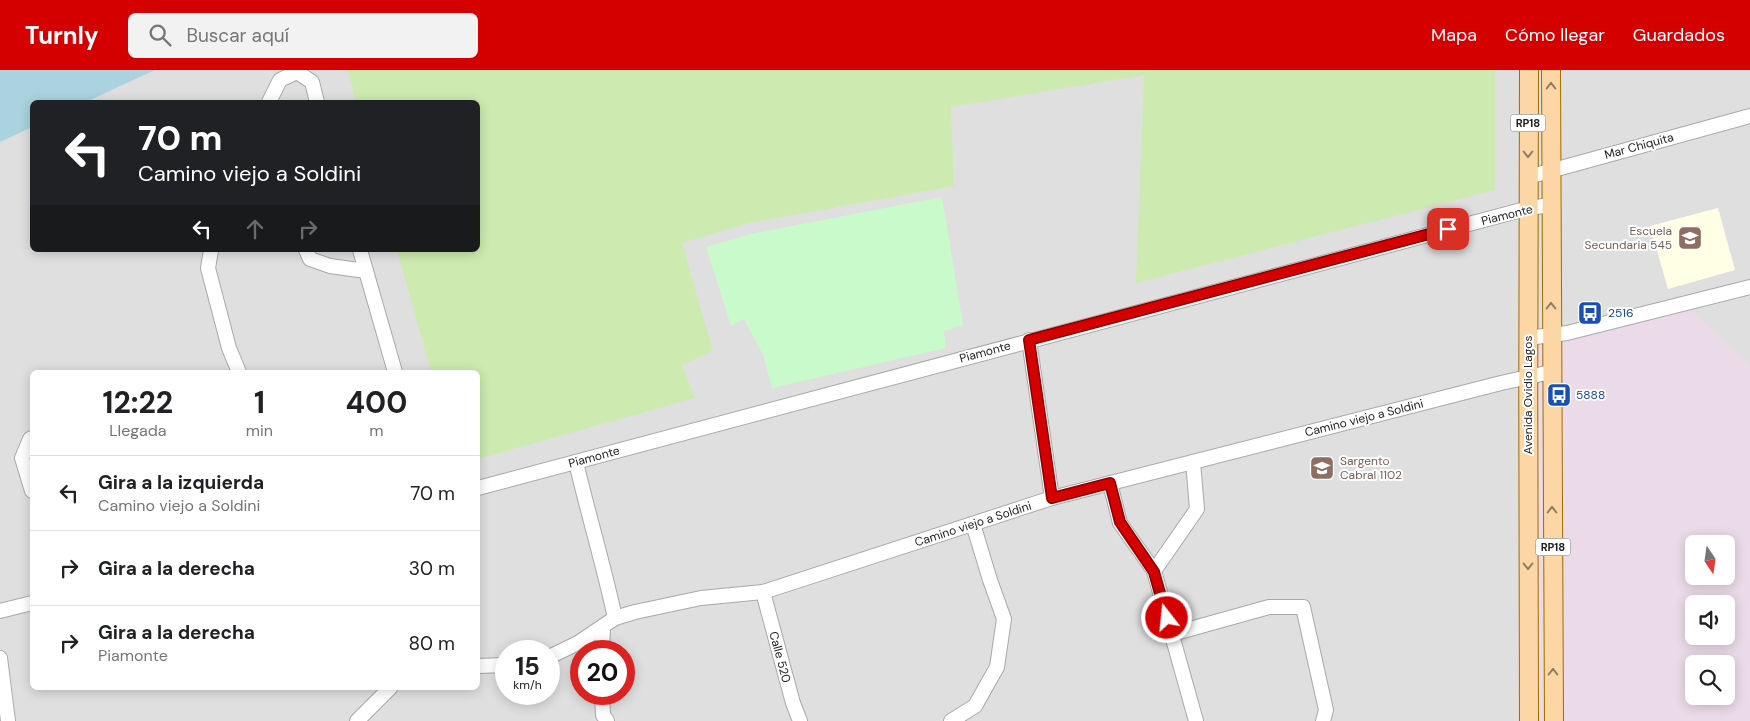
<!DOCTYPE html>
<html lang="es">
<meta charset="utf-8">
<style>
:root{--surface:#fff;--page:#f2f2f2;--text:#202124;--muted:#757577;--line:#e0e0e0;--accent:#d40000}
body{margin:0;font-family:"DM Sans",sans-serif;background:var(--page);color:var(--text);height:100vh;display:flex;flex-direction:column;font-size:19px;white-space:nowrap}
*{box-sizing:border-box;margin:0}
p{font-size:16px;color:var(--muted)}
.icon{flex:none;width:28px;height:28px;fill:none;stroke:currentColor;stroke-width:2;stroke-linecap:round;stroke-linejoin:round}
.map{position:relative;flex:1;overflow:hidden}
.panel{position:absolute;left:30px;top:300px;width:450px;height:320px;display:flex;flex-direction:column;background:var(--surface);border-radius:8px;box-shadow:0 2px 12px #0003}
.panel>*{flex:none}
.banner{position:absolute;left:30px;top:30px;width:450px;height:152px;border-radius:8px;box-shadow:0 2px 12px #0003;background:#202124;color:#fff;overflow:hidden}
.needle{width:32px;rotate:167deg}
.buttons{position:absolute;left:1685px;top:465px;display:grid;gap:10px}
.buttons a{display:grid;place-items:center;width:50px;height:50px;border-radius:8px;background:var(--surface);box-shadow:0 2px 12px #0003;font-size:25px}
.speed{position:absolute;left:495px;top:570px;display:flex;gap:10px;font-size:25px;font-weight:700;text-align:center}
.speed>*{display:grid;place-content:center;width:65px;height:65px;border-radius:50%;background:var(--surface);box-shadow:0 2px 12px #0003;line-height:1}
.speed small{font-size:12px;font-weight:400}
.speed .limit{border:8px solid #d22;background:#fff;color:#111}
.pin{position:absolute;display:grid;place-items:center;width:42px;height:42px;color:#fff;margin:-21px;border-radius:10px;box-shadow:0 2px 8px #0006}
.me{position:absolute;width:55px;margin:-28px;rotate:344deg;stroke-linejoin:round;filter:drop-shadow(0 0 4px #0008)}
.turn{display:flex;align-items:center;gap:18px;height:105px;padding:0 25px;font-size:22px}
.turn .icon{width:65px;height:65px;stroke-width:2.5}
.turn b{display:block;font-size:35px;line-height:42px}
.lanes{display:flex;align-items:center;height:48px;padding:0 25px;background:#0003;justify-content:center;gap:25px;direction:ltr}
.lanes .off{opacity:.35}
.eta{display:flex;justify-content:space-evenly;align-items:center;height:85px;text-align:center}
.eta b{font-size:30px;font-weight:700;line-height:35px}
ul{padding:0;list-style:none}
li{display:flex;align-items:center;gap:15px;height:75px;padding:0 25px;border-top:1px solid var(--line)}
li div{flex:1}
li b{display:block;font-size:19px}
li em{font-style:normal}
header{display:flex;align-items:center;gap:30px;box-sizing:border-box;height:70px;padding:0 25px;background:var(--accent);color:#fff}
header strong{font-size:24px}
nav{display:flex;gap:28px;margin-inline-start:auto;font-size:18px}
.search{width:350px;height:45px;background:var(--page);display:flex;align-items:center;gap:12px;box-sizing:border-box;padding:0 18px;border-radius:8px;color:var(--muted);font-size:19px}
.map>svg:first-child{display:block}
.residential{fill:#e0dfdf;fill-rule:evenodd}
.industrial{fill:#ebdbe8;fill-rule:evenodd}
.education{fill:#ffffe5}
.grass{fill:#cdebb0}
.park{fill:#c8facc}
.water{fill:#aad3df}
.lines{fill:none;stroke-linecap:round;stroke-linejoin:round}
.minor-casing{stroke:#a9a9a9;stroke-width:16}
.major-casing{stroke:#a06b00;stroke-width:20}
.minor{stroke:#fff;stroke-width:14}
.major{stroke:#fcd6a4;stroke-width:18}
.oneway{stroke:#8f7c63}
.route-casing{stroke:#8a0000;stroke-width:12}
.route{stroke:#d40000;stroke-width:9}
.labels{text-anchor:middle;dominant-baseline:central;stroke-width:4;stroke-linejoin:round;paint-order:stroke}
.shield{fill:#fff;stroke:#646464;stroke-width:1}
.shield-label{font-size:11px;font-weight:bold;fill:#222}
.street-label{font-size:12px;fill:#222;stroke:#fff}
.education-label{font-size:12px;fill:#785e54;stroke:#fff;text-anchor:end}
.transit-label{font-size:12px;fill:#164399;stroke:#fff;text-anchor:start}
</style>
<header>
<strong>Turnly</strong>
<div class="search"><svg class="icon" aria-label="search" viewBox="0 0 24 24"><circle cx="10" cy="10" r="6"/><path d="M15 15l6 6"/></svg>Buscar aquí</div>
<nav><a>Mapa</a><a>Cómo llegar</a><a>Guardados</a></nav>
</header>
<div class="map">
<svg width="1750" height="651" viewBox="0 0 1750 651">
<rect width="100%" height="100%" fill="#f2efe9"/>
<path class="residential" d="M54,0h1696v651h-1750v-626zM32,32h446v148h-446zM32,302h446v316h-446zM1694,474h32v32h-32zM1694,534h32v32h-32zM506,581h43v43h-43zM581,581h43v43h-43zM1694,594h32v32h-32z"/>
<path class="industrial" d="M1685,235l65,59v357h-221l-1,-383zM1694,474h32v32h-32zM1694,534h32v32h-32zM1694,594h32v32h-32z"/>
<polygon class="education" points="1718,138 1735,200 1668,219 1650,156"/>
<polygon class="grass" points="347,0 1495,0 1495,120 1136,213 1144,5 951,37 954,116 749,153 682,173 713,281 682,295 695,328 478,389 478,302 431,302 397,180 478,180 478,32 356,32"/>
<polygon class="park" points="942,127 963,255 944,261 946,278 772,318 763,285 744,249 731,256 706,177 751,164"/>
<polygon class="water" points="0,0 155,0 86,32 32,32 32,57 0,72"/>
<g class="lines">
<defs>
<g id="minor">
<polyline points="269,32 280,10 297,2 312,12 317,32"/>
<polyline points="1528,107 1750,46"/>
<polyline points="211,180 208,198 229,278 239,302"/>
<polyline points="306,180 310,189 330,196 366,201"/>
<polyline points="360,180 395,302"/>
<polyline points="1528,268 1567,263 1750,217"/>
<polyline points="1029,270 1052,428"/>
<polyline points="32,368 30,369 22,388 32,421"/>
<path d="M576,392c12,52 28,104 39,156"/>
<polyline points="1193,392 1197,439 1154,501 1196,651"/>
<polyline points="1110,413 1120,453 1154,501"/>
<polyline points="478,418 1529,138 1551,135"/>
<polyline points="763,522 793,633 800,651"/>
<polyline points="0,541 32,533"/>
<polyline points="1172,564 1269,537 1303,537 1326,640 1323,651"/>
<polyline points="602,581 603,557"/>
<polyline points="549,587 578,573 615,548 635,542 701,528 763,522 1052,428 1501,313 1551,302"/>
<polyline points="0,588 8,651"/>
<polyline points="478,596 506,595"/>
<polyline points="602,624 603,645 607,651"/>
<polyline points="357,651 390,618"/>
<polyline points="951,651 975,636 997,597 1004,549 990,510 973,454"/>
</g>
<g id="major">
<path d="M1529,0c-1,217 -1,434 0,651"/>
<polyline points="1551,0 1554,651"/>
</g>
</defs>
<use href="#minor" class="minor-casing"/>
<use href="#major" class="major-casing"/>
<use href="#minor" class="minor"/>
<use href="#major" class="major"/>
</g>
<defs><path id="oneway-chevron" d="M-2-3.5L2.5 0L-2 3.5" fill="none" stroke-width="1.6" stroke-linecap="round" stroke-linejoin="round" transform="scale(1.25)"/></defs>
<g class="oneway">
<use href="#oneway-chevron" transform="translate(1551 16) rotate(-90)"/>
<use href="#oneway-chevron" transform="translate(1528 84) rotate(90)"/>
<use href="#oneway-chevron" transform="translate(1551 236) rotate(-90)"/>
<use href="#oneway-chevron" transform="translate(1552 440) rotate(-90)"/>
<use href="#oneway-chevron" transform="translate(1528 496) rotate(90)"/>
<use href="#oneway-chevron" transform="translate(1553 602) rotate(-90)"/>
</g>
<g class="lines">
<defs>
<polyline id="route" points="1167,548 1154,502 1120,452 1110,413 1052,428 1029,270 1448,159"/>
</defs>
<use href="#route" class="route-casing"/>
<use href="#route" class="route"/>
</g>
<defs>
<symbol id="school-square" viewBox="-11 -11 22 22"><rect x="-9" y="-9" width="18" height="18" rx="4" fill="#8d6e63" stroke="#fff"/><path d="M0-5L7-2L0 1L-7-2ZM-4 1L0 2.5L4 1V4Q0 6-4 4Z" fill="#fff"/></symbol>
<symbol id="bus-square" viewBox="-11 -11 22 22"><rect x="-9" y="-9" width="18" height="18" rx="4" fill="#1a4fb4" stroke="#fff"/><path d="M-5-6H5V4H4V6H2V4H-2V6H-4V4H-5ZM-3.5-4V0h7V-4ZM-3.5 1.2v1.5H-2V1.2ZM2 1.2v1.5H3.5V1.2Z" fill="#fff"/></symbol>
</defs>
<g fill-rule="evenodd">
<use href="#school-square" x="1676" y="154" width="28" height="28"/>
<use href="#bus-square" x="1576" y="229" width="28" height="28"/>
<use href="#bus-square" x="1545" y="311" width="28" height="28"/>
<use href="#school-square" x="1308" y="384" width="28" height="28"/>
</g>
<g class="labels">
<g class="shield">
<rect x="1510.5" y="44.5" width="35" height="17" rx="4"/>
<rect x="1535.5" y="468.5" width="35" height="17" rx="4"/>
</g>
<g class="shield-label">
<text x="1528" y="53">RP18</text>
<text x="1553" y="477">RP18</text>
</g>
<g class="street-label">
<text transform="translate(1639 76) rotate(-15)">Mar Chiquita</text>
<text transform="translate(1507 145) rotate(-14)">Piamonte</text>
<text transform="translate(985 282) rotate(-15)">Piamonte</text>
<text transform="translate(1528 325) rotate(-90)">Avenida Ovidio Lagos</text>
<text transform="translate(1364 348) rotate(-14)">Camino viejo a Soldini</text>
<text transform="translate(594 387) rotate(-15)">Piamonte</text>
<text transform="translate(973 454) rotate(-18)">Camino viejo a Soldini</text>
<text transform="translate(780 587) rotate(75)">Calle 520</text>
</g>
<g class="education-label">
<text x="1672" y="161">Escuela<tspan x="1672" dy="14">Secundaria 545</tspan></text>
<text x="1340" y="391" text-anchor="start">Sargento<tspan x="1340" dy="14">Cabral 1102</tspan></text>
</g>
<g class="transit-label">
<text x="1608" y="243">2516</text>
<text x="1576" y="325">5888</text>
</g>
</g>
</svg>
<div class="buttons">
<a><svg class="needle" viewBox="-14 -14 28 28"><path d="M0-13l5 13h-10z" fill="#e53935"/><path d="M0 13l5-13h-10z" fill="#757577"/></svg></a>
<a><svg class="icon" aria-label="sound" viewBox="0 0 24 24"><path d="M4 9h4l5-4v14l-5-4H4zM17 9q2 3 0 6"/></svg></a>
<a><svg class="icon" aria-label="search" viewBox="0 0 24 24"><circle cx="10" cy="10" r="6"/><path d="M15 15l6 6"/></svg></a>
</div>
<div class="speed"><div>15<small>km/h</small></div><div class="limit">20</div></div>
<div class="pin" style="left:1448px;top:159px;background:#d93025"><svg class="icon" aria-label="arrive" viewBox="0 0 24 24"><path d="M6 21V4h12l-3 4 3 4H6"/></svg></div>
<svg class="me" style="left:1167px;top:548px" viewBox="-20 -20 40 40"><circle r="17" fill="#d40000" stroke="#fff" stroke-width="3"/><path d="M0-11L8 9 0 5-8 9z" fill="#fff"/></svg>
<div class="banner">
<div class="turn"><svg class="icon" aria-label="left" viewBox="0 0 24 24"><path d="M17 20v-9H6M10 6l-5 5 5 5"/></svg><div><b>70 m</b>Camino viejo a Soldini</div></div>
<div class="lanes"><svg class="icon" aria-label="left" viewBox="0 0 24 24"><path d="M17 20v-9H6M10 6l-5 5 5 5"/></svg><svg class="icon off" aria-label="ahead" viewBox="0 0 24 24"><path d="M12 20V5M6 11l6-6 6 6"/></svg><svg class="icon off" aria-label="right" viewBox="0 0 24 24"><path d="M7 20v-9h11M14 6l5 5-5 5"/></svg></div>
</div>
<section class="panel">
<div class="eta">
<div><b>12:22</b><p>Llegada</p></div>
<div><b>1</b><p>min</p></div>
<div><b>400</b><p>m</p></div>
</div>
<ul>
<li><svg class="icon" aria-label="left" viewBox="0 0 24 24"><path d="M17 20v-9H6M10 6l-5 5 5 5"/></svg><div><b>Gira a la izquierda</b><p>Camino viejo a Soldini</p></div><em>70 m</em></li>
<li><svg class="icon" aria-label="right" viewBox="0 0 24 24"><path d="M7 20v-9h11M14 6l5 5-5 5"/></svg><div><b>Gira a la derecha</b></div><em>30 m</em></li>
<li><svg class="icon" aria-label="right" viewBox="0 0 24 24"><path d="M7 20v-9h11M14 6l5 5-5 5"/></svg><div><b>Gira a la derecha</b><p>Piamonte</p></div><em>80 m</em></li>
</ul>
</section>
</div>
